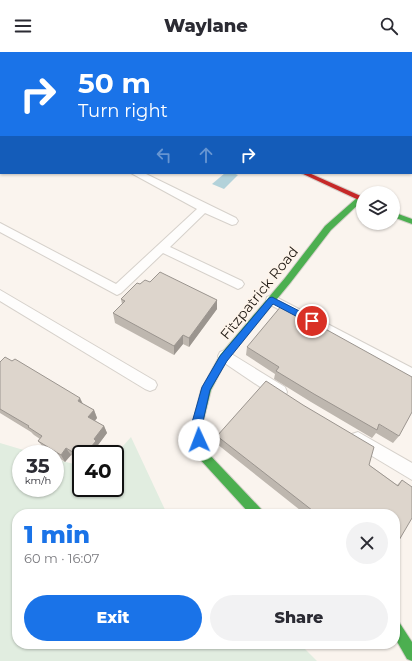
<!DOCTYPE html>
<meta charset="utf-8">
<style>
:root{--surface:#fff;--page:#f2f2f3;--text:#2b2b33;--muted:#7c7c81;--accent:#1a73e8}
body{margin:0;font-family:Montserrat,sans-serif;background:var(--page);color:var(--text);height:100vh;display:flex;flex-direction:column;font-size:15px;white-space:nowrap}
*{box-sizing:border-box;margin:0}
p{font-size:13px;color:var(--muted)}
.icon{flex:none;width:22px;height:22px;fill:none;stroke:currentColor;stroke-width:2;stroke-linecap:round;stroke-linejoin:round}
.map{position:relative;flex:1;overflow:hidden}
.drawer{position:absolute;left:12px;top:457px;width:388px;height:140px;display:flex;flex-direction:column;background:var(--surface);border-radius:16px;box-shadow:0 1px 3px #0004}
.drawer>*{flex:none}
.banner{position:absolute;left:0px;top:0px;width:412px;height:122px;box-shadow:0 1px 3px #0004;background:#1a73e8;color:#fff;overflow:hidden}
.controls{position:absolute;left:356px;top:134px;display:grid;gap:8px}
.controls a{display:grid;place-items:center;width:44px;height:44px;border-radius:50%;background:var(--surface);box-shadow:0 1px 3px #0004;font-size:20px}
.speed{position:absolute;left:12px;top:393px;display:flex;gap:8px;font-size:20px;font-weight:700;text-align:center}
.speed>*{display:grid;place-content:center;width:52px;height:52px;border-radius:50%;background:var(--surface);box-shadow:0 1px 3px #0004;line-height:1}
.speed small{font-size:10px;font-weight:400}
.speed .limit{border:2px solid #111;border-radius:6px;background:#fff;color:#111}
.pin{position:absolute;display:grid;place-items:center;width:34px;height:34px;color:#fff;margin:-17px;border:2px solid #fff;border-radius:50%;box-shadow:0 1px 4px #0007}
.me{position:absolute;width:44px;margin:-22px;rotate:358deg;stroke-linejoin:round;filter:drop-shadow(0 0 3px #0008)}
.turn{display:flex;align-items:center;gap:14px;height:84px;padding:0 12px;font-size:18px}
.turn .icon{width:52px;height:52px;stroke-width:2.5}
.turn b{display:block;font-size:28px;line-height:34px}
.lanes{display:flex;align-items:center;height:38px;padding:0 12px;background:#0003;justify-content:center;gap:20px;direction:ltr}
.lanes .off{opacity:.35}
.round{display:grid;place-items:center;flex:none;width:42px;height:42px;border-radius:21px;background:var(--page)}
.head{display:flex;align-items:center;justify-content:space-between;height:68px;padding:0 12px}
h1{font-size:24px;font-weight:800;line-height:30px;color:var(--accent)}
.cta{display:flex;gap:8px;margin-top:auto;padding:8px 12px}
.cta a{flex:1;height:46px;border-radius:24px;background:var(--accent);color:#fff;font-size:16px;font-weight:800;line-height:46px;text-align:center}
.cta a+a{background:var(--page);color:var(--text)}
header{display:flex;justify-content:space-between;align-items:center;height:52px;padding:0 12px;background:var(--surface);font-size:18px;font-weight:800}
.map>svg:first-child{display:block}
.green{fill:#e1ede0}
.water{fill:#b3d2da}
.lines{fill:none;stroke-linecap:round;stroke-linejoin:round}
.lane-casing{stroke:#d6d1cb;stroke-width:2}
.street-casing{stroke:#d6d1cb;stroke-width:24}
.fast-casing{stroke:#d6d1cb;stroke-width:2}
.slow-casing{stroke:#d6d1cb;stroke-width:2}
.jam-casing{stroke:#d6d1cb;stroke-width:2}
.lane{fill:#fefdfc;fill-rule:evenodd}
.street{stroke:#fefdfc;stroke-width:22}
.fast{fill:#4caf50;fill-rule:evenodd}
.slow{fill:#ffc107;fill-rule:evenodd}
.jam{fill:#c62828;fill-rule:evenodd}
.wall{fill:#beb7af}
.shaded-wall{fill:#9b958f}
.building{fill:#ddd5cc;stroke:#9b958f}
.route{fill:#1a73e8;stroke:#114b97}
.labels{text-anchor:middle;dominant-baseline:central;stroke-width:3;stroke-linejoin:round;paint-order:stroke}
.street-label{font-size:14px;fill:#1e1812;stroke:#fef4ea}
</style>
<header><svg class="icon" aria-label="menu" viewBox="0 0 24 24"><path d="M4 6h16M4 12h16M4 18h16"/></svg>Waylane<svg class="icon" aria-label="search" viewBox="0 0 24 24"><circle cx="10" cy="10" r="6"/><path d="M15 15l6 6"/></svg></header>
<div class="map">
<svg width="412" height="609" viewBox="0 0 412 609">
<rect width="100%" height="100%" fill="#faf4ee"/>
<polygon class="green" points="131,385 167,462 17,462 17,592 300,592 317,609 0,609 0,391 37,402 21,402 21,436 55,436 55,407 81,414 81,436 115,436 115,403"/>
<polygon class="water" points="225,121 233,121 238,123 224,137 212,132"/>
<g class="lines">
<defs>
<g id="lane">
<polygon points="258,0 268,0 269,1 259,1"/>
<rect x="0" y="37" width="1" height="6"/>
<rect x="411" y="58" width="1" height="6"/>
<rect x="0" y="67" width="1" height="6"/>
<rect x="411" y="90" width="1" height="7"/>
<polygon points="131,121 144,121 236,166 238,169 236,172 232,173 205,161 170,195 242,229 244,232 242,235 238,237 234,235 163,201 121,241 117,243 0,180 0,171 116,232 197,157"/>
<polygon points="0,238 155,329 157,333 155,337 150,339 145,337 0,249"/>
<polygon points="272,243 412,316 412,329 267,251 266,248 267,245"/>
<polygon points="225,298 285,335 287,340 285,345 280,346 275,345 220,308 218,304 220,300"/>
<polygon points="358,380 412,411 412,428 352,392 350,387 352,382"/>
</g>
<polyline id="street" points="204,1 206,0"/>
<g id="fast">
<polygon points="358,145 362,145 363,148 331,178 291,230 226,309 211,338 202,374 206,399 262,458 264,462 250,462 197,404 196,401 192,374 201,338 220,303 285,226 325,174"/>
<polygon points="393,160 412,167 412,172 393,165"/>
<polygon points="395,568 399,570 412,590 412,609 407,607 395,586"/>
</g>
<polygon id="slow" points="407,0 412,0 412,2 411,1"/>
<g id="jam">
<rect x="70" y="0" width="6" height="1"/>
<polygon points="301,121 309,121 363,145 363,150"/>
</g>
</defs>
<use href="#lane" class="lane-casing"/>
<use href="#street" class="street-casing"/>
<use href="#fast" class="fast-casing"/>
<use href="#slow" class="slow-casing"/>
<use href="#jam" class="jam-casing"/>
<use href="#lane" class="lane"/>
<use href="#street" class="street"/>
<use href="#fast" class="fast"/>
<use href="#slow" class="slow"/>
<use href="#jam" class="jam"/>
</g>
<g class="wall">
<polygon points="150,230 217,248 217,257 189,295 183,292 174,303 115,271 113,261 122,252 121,247 140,232"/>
<polygon points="247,295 399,384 393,391 376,381 372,386 311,350 274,327 275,322 246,303"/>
<polygon points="0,310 83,352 94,358 97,366 95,369 104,374 107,381 98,393 99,396 95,402 81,402 81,409 71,403 65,410 55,403 55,402 53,402 44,396 38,389 40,387 34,383 31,380 0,361"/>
<polygon points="217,384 369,413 397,433 402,428 395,462 305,462 217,392"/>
</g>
<g class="shaded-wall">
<polygon points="217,248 217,257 189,295 189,286"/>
<polygon points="183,283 183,292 174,303 174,294"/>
<polygon points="80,346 84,354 78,349"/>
<polygon points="94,358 97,366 92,372 88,365"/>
<polygon points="104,374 107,381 98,393 99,396 95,402 85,402 94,387"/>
<polygon points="66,396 71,403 65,410 61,403"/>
</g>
<g class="building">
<polygon points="160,220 217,248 189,286 183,283 174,294 113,261 125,249 121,247 137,231 140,232 145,228 150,230"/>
<polygon points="282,253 412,325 412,360 399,384 379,372 377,378 314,342 276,319 279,315 247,295"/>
<polygon points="5,305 12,309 15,307 80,346 78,349 94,358 88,365 104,374 94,387 96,389 85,402 81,402 81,405 66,396 61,403 38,389 42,384 28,375 29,374 0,357 0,310"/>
<polygon points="266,329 303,353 374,395 369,413 398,434 402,428 412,435 412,466 395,495 395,462 317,462 217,384"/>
</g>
<polygon class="route" points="272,245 315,267 317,269 312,272 309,271 273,252 227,309 210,338 202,374 204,388 202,391 199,392 195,391 191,374 202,335 220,304 269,246"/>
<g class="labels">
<g class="street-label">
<text transform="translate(259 241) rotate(-51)">Fitzpatrick Road</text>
</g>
</g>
</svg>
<div class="controls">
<a><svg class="icon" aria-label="layers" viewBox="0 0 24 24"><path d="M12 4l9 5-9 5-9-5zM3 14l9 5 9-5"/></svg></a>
</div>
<div class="speed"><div>35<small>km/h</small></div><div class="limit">40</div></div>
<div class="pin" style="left:312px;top:269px;background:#d93025"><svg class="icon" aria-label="arrive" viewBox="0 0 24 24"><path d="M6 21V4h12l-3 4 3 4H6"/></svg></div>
<svg class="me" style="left:199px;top:388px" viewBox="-20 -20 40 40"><circle r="19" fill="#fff"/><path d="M0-13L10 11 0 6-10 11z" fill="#1a73e8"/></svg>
<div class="banner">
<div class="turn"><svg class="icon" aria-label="right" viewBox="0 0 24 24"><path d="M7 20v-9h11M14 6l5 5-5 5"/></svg><div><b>50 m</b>Turn right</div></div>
<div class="lanes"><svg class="icon off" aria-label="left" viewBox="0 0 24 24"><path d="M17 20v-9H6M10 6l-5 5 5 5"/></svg><svg class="icon off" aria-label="ahead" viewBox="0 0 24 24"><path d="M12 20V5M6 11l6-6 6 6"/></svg><svg class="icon" aria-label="right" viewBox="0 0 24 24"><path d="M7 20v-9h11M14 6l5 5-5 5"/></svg></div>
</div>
<section class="drawer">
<div class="head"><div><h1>1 min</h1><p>60 m · 16:07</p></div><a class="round"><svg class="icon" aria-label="close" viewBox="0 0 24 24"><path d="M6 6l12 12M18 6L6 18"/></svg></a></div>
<div class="cta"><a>Exit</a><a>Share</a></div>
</section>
</div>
